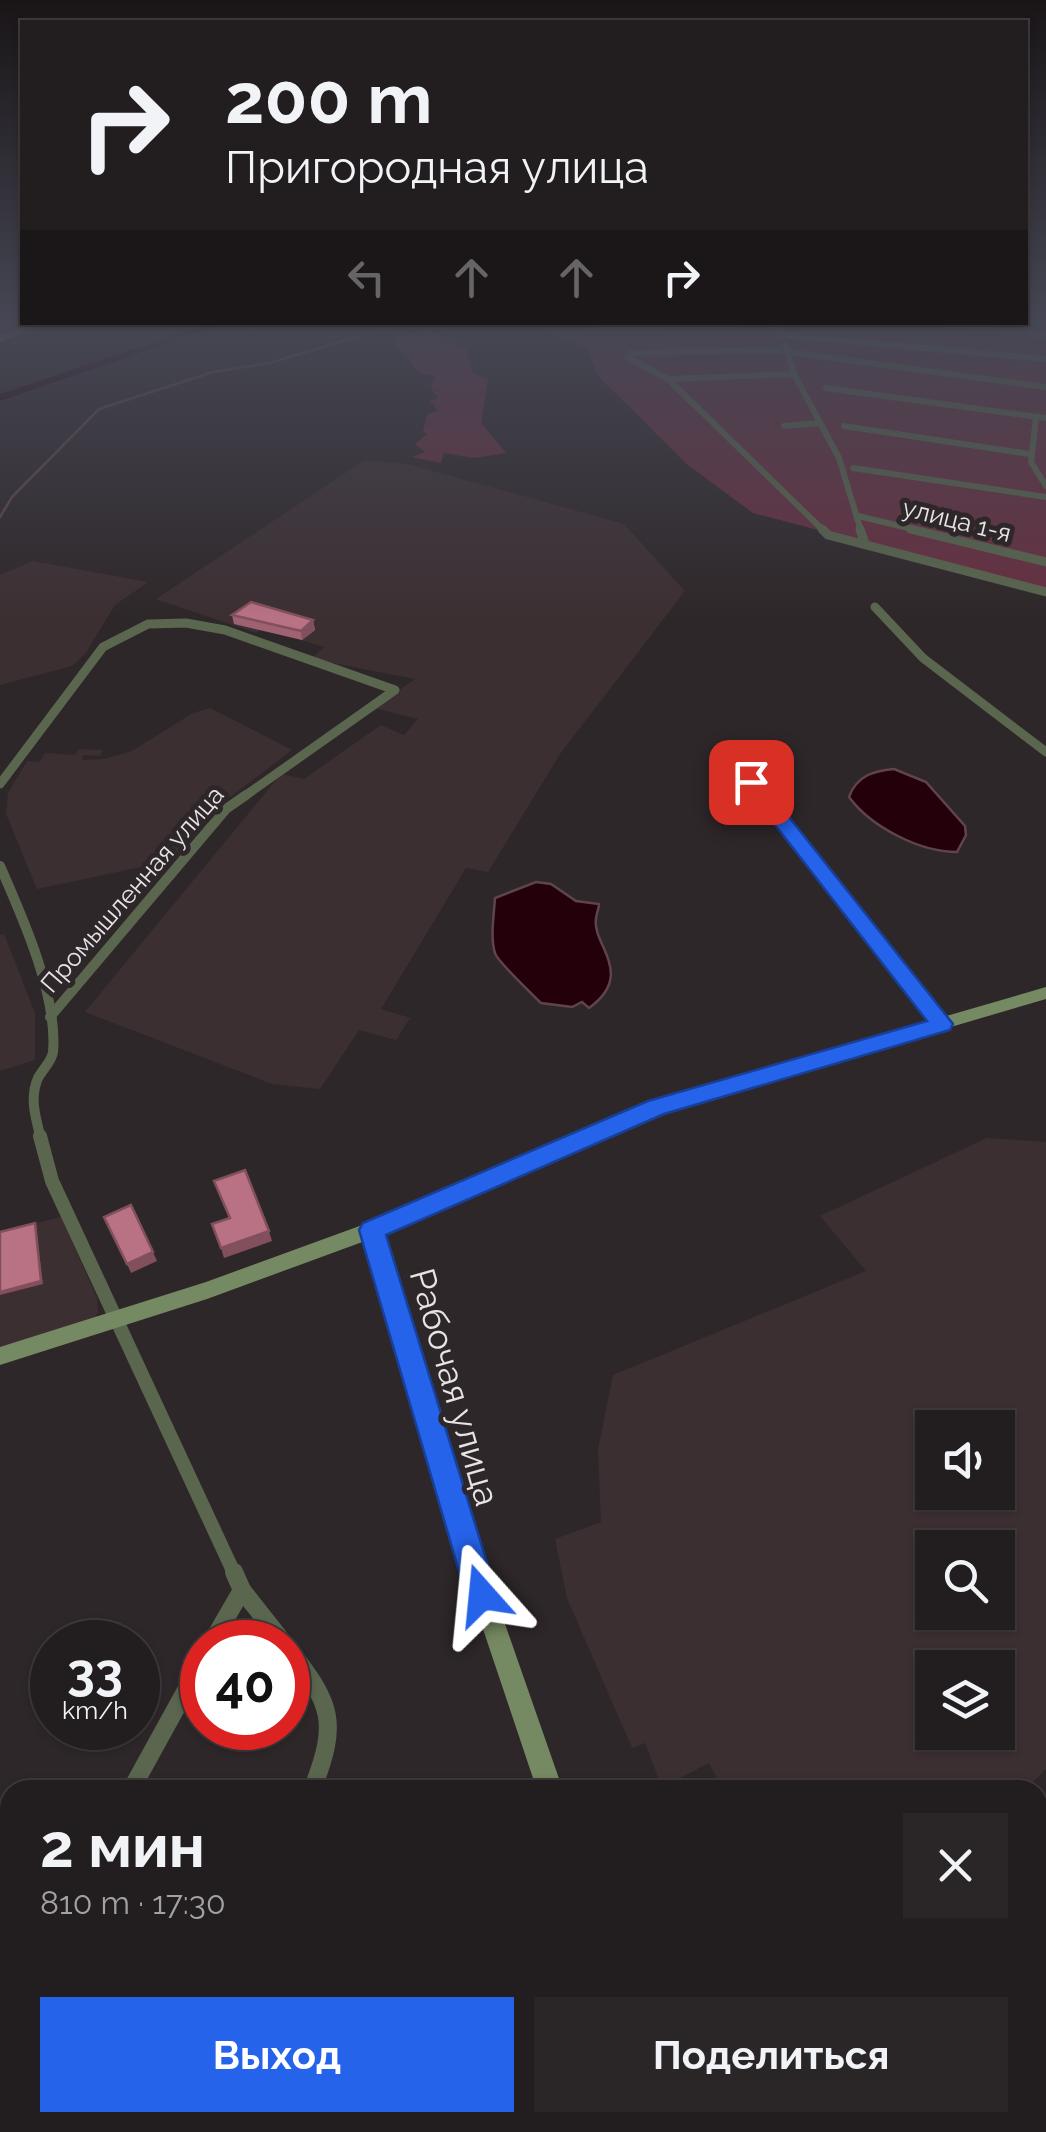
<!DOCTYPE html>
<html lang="ru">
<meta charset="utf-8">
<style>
:root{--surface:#221d1f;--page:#2a2628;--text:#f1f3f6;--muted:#a2a2a4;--line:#3f3b3d;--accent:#2563eb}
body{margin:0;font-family:Raleway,sans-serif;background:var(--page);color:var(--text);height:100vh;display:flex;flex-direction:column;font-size:38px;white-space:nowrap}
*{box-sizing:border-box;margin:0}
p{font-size:32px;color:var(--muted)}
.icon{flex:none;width:55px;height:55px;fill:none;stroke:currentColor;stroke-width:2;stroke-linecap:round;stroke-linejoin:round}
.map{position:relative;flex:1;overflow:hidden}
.panel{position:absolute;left:0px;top:1780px;width:1048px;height:352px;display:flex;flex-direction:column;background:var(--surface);border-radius:30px 30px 0 0;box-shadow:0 2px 8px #0004,0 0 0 2px var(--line)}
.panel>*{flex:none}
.guide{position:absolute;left:20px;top:20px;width:1008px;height:305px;border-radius:0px;box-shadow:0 2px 8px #0004,0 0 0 2px var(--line);background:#221d1f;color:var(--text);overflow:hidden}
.tools{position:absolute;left:915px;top:1410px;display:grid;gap:20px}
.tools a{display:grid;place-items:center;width:100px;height:100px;border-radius:0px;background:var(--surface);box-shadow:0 2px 8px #0004,0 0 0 2px var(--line);font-size:50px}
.speed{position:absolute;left:30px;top:1620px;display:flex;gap:20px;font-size:50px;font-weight:700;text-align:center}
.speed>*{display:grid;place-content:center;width:130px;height:130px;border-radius:50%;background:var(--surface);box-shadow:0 2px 8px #0004,0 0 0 2px var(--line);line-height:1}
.speed small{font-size:25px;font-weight:400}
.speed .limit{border:15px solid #d22;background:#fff;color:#111}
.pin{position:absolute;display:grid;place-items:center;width:85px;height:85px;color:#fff;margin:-42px;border-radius:20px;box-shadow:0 5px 15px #0006}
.me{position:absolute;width:110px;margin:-55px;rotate:342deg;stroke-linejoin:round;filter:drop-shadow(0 0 8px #0008)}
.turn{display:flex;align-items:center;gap:35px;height:210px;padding:0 40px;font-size:45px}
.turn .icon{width:130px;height:130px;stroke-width:2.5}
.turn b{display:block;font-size:70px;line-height:85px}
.lanes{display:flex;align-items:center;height:95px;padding:0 40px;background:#0003;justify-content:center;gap:50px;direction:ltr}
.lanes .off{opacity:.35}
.round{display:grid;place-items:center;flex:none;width:105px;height:105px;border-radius:0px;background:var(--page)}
.headline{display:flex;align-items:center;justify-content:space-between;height:170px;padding:0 40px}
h1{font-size:60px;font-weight:700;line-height:75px}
.cta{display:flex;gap:20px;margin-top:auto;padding:20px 40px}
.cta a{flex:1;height:115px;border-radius:0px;background:var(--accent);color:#fff;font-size:40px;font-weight:700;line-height:115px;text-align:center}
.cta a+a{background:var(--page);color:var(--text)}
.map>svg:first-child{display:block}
.built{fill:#3c2f32;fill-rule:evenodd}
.green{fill:#682f40}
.water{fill:#24000a;stroke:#5f444b;stroke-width:2.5}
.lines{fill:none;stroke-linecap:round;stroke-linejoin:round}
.stream{stroke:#5f444b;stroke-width:2.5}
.river{fill:#24000a;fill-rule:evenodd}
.street-far4{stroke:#5a674e;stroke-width:6}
.street-far3{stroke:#5a674e;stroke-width:9}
.street-far2{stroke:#5a674e;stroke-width:10}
.street-far1{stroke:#5a674e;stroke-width:14}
.street{stroke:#5a674e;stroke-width:18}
.secondary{fill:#758962;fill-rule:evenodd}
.wall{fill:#9e6272}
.shaded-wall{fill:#81505c}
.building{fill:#b87284;stroke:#81505c;stroke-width:2.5}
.route{fill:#2563eb;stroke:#184099;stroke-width:2.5}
.labels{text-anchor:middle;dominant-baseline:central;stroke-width:10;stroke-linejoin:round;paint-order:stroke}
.far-street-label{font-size:25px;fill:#e8e3e4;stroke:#2e2729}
.near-street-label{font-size:35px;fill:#e8e3e4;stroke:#2e2729}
</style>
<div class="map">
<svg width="1046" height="2132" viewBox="0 0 1046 2132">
<rect width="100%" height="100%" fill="#2e2729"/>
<g class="built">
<polygon points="365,460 408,464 624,524 685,591 560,754 488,872 466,868 381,1009 410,1018 396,1040 359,1030 320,1089 272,1084 85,1012 281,774 304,779 381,725 404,735 418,719 374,708 415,679 312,659 324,647 262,629 256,633 156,599"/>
<polygon points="33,561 148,582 115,605 85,654 72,666 0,685 0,575"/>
<polygon points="210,708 292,750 217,807 174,860 37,889 6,814 8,793 27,761 40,762 45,753 75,755 79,749 103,750 100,756 83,755 82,760 104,759 132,751 193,713"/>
<polygon points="4,934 35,1013 35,1060 0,1071 0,935"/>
<path d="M987,1138l59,4v627l-21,21h-302l-14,-27 -47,24 -17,-44 -13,5 -65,-150 -12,-59 46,-17 -3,-73 15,-74 253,-104 -46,-55zM932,1428h66v64h-66zM932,1548h66v64h-66zM932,1668h66v64h-66z"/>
<polygon points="61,1217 97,1298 98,1312 93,1320 0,1349 0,1232"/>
<polygon points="1046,1891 1046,2132 887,2132 882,2123 1038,2122 1038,1902"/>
</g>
<g class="green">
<polygon points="1046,322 1046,590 753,513 688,465 598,376 588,350 531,323"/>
<polygon points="430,330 466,349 473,373 488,379 481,423 506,453 474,458 444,453 441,463 412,457 425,452 415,444 427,434 423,432 427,414 438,411 430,401 438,398 431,388 435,376 419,373 395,343 400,336"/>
</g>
<g class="water">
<path d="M894,769l32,13 39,44 1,9 -9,17c-37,0 -86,-25 -108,-55 8,-22 25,-26 45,-28z"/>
<path d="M536,882l15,2 25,17 23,3c0,5 -3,10 -3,15 -4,26 40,55 -7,89l-7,-6 -10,5 -31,-4c-9,-9 -44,-42 -46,-50 -5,-15 -1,-38 0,-55z"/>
</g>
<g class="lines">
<polyline class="stream" points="0,517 12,497 99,409 213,372 270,363 405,322"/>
<polygon class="river" points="214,322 230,322 0,401 0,394"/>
<g class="street-far4">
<polyline points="913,322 1046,335"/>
<polyline points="571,331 764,324 779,327 781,335 1046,359"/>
<polyline points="0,339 46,322"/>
<polyline points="785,345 794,374 839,458 861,531"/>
<polyline points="630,353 627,357 668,379 824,531"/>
<polyline points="630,353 773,350 1046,387"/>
<polyline points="668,379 794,374"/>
<polyline points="826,388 1046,418"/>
<polyline points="1036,417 1031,462 1046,486"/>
<polyline points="784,426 819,423"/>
<polyline points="844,426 1030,454"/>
<polyline points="853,468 1046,497"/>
<polyline points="858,516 921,531"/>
</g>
<g class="street-far3">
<polyline points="822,529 828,535 1046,592"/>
<polyline points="860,529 865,544"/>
<polyline points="910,529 1046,562"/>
<polyline points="875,607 923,658 1046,752"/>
<polyline points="751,782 763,798"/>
<polyline points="0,784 103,647 148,624 186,623 225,630 395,690 242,798"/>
</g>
<g class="street-far2">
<polyline points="761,795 942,1025"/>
<path d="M0,866c22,50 58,130 53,186 -1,9 -10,17 -15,26 -9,20 -2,41 3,61"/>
<polyline points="50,1017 226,809 246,795"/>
</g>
<polyline class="street-far1" points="40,1136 52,1181 235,1575"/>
<g class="street">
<polyline points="242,1590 283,1642"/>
<polyline points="212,1642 242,1590 234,1572"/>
<path d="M288,1648c44,57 51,73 24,142"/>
<polyline points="131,1790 202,1661"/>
<polyline points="0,2022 10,2005"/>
<polyline points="151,2132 156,2122"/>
<polyline points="699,2132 724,2122"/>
</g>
<g class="secondary">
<polygon points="1046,987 1046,999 662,1112 383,1234 461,1498 563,1790 537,1790 439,1498 365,1241 207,1299 0,1365 0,1347 206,1282 365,1224 651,1102"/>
<polygon points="760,2122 795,2122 799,2132 764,2132"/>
</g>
</g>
<polygon class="wall" points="232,615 313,620 315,630 302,640 234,624"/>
<g class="shaded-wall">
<polygon points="313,620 315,630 302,640 301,631"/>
<polygon points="35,1223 43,1284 0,1295 0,1292"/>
<polygon points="269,1231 272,1241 224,1258 221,1248"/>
<polygon points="153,1252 157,1261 131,1273 127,1264"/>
</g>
<g class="building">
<polygon points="251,602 313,620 301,631 232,615"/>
<polygon points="245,1170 269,1231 221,1248 212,1224 230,1218 214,1181"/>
<polygon points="131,1205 153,1252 127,1264 104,1217"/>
<polygon points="35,1223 41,1281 0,1292 0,1232"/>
</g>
<linearGradient id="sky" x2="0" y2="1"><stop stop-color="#191517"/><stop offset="0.52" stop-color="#464754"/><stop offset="1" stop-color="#464754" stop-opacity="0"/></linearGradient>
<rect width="1046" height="620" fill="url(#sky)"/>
<polygon class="route" points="745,778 758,778 953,1024 950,1030 664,1114 386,1235 497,1595 493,1606 482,1610 471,1606 466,1595 359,1230 363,1223 648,1101 927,1021 745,786"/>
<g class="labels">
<g class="far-street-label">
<text transform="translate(957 520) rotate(14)">улица 1-я</text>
<text transform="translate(132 889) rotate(-49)">Промышленная улица</text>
</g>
<g class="near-street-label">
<text transform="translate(455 1387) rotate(74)">Рабочая улица</text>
</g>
</g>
</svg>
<div class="tools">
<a><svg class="icon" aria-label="sound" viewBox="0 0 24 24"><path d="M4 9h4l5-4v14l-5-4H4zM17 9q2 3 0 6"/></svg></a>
<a><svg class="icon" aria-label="search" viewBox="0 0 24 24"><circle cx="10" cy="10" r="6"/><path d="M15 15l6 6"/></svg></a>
<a><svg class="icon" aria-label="layers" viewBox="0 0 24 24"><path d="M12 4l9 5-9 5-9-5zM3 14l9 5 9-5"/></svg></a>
</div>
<div class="speed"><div>33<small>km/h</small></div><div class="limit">40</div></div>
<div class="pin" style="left:751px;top:782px;background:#d93025"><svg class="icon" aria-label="arrive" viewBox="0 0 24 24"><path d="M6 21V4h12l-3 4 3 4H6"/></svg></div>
<svg class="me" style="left:482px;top:1595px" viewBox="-20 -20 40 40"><path d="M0-17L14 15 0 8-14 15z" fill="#2563eb" stroke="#fff" stroke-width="4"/></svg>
<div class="guide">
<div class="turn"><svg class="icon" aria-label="right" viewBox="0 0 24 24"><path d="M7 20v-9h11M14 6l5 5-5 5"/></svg><div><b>200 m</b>Пригородная улица</div></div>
<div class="lanes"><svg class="icon off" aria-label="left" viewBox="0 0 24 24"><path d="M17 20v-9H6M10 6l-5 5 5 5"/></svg><svg class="icon off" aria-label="ahead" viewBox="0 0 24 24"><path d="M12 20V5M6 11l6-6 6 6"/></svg><svg class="icon off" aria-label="ahead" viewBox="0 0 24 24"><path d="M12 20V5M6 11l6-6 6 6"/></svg><svg class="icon" aria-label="right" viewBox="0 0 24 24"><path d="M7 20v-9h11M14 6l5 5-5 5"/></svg></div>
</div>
<section class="panel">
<div class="headline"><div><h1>2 мин</h1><p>810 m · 17:30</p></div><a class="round"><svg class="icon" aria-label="close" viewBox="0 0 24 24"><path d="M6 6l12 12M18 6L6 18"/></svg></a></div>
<div class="cta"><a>Выход</a><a>Поделиться</a></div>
</section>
</div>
